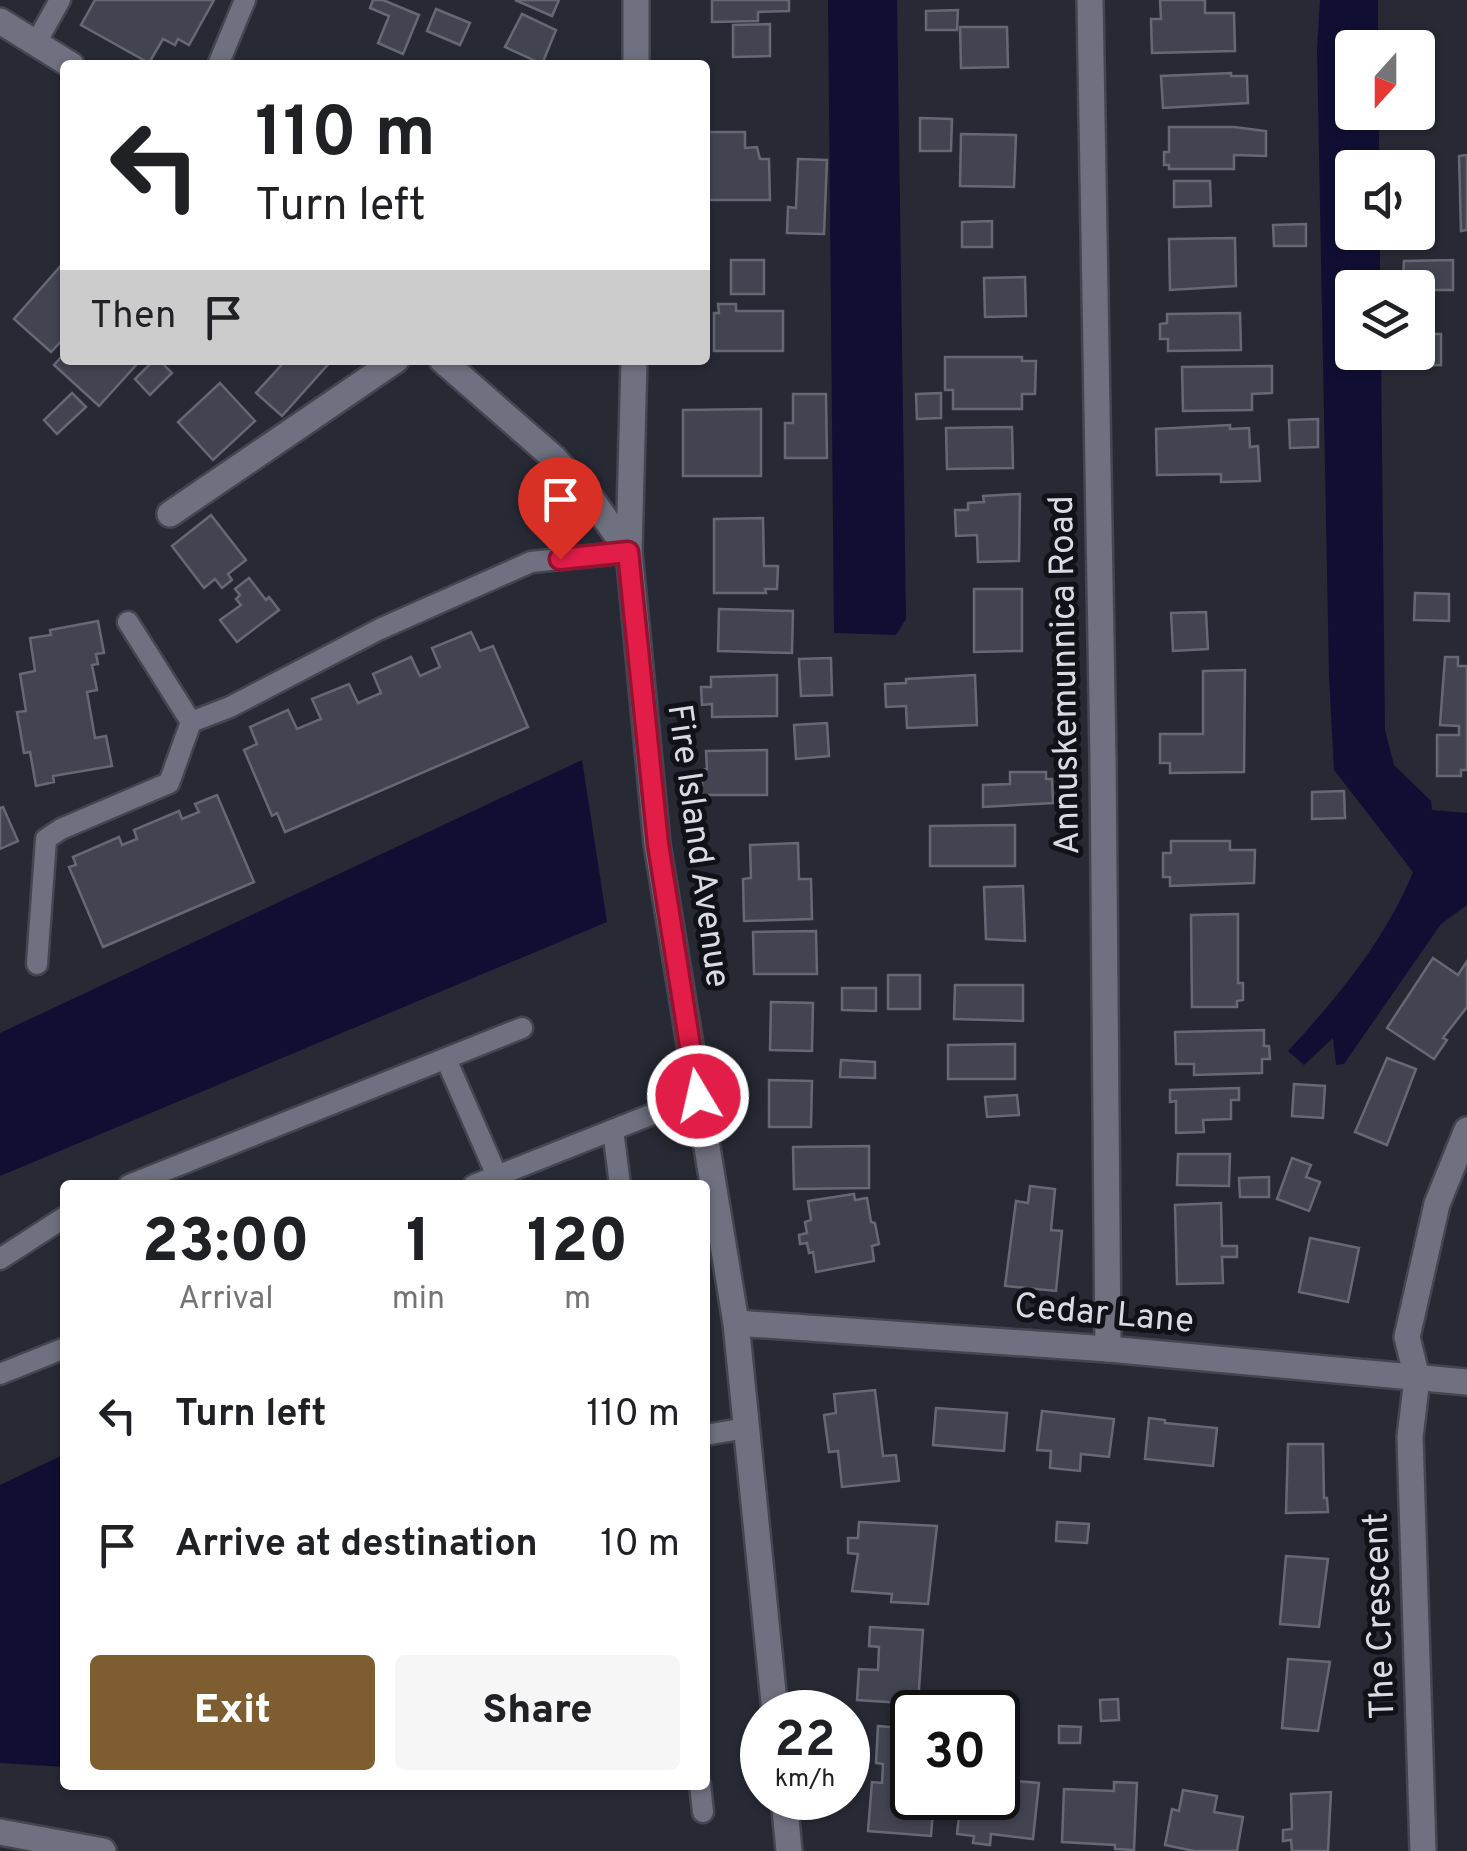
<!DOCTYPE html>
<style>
:root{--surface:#fff;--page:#f6f6f6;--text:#202124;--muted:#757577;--accent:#7e5d30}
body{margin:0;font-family:Overpass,sans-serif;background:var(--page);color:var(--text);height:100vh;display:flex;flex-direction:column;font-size:38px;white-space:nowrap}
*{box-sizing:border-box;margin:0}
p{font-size:32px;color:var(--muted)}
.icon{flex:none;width:55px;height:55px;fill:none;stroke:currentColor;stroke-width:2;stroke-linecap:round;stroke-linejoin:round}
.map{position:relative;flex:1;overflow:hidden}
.drawer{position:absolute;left:60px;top:1180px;width:650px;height:610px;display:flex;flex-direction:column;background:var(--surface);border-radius:10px;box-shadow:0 2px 8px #0004}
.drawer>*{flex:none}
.banner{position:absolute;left:60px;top:60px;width:650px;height:305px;border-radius:10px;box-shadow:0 2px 8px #0004;background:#fff;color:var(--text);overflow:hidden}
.needle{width:65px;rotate:201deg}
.controls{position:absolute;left:1335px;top:30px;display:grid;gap:20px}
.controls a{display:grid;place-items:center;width:100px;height:100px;border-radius:10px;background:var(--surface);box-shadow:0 2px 8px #0004;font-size:50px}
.speed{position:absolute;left:740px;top:1690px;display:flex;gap:20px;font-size:50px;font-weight:700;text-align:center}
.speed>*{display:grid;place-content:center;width:130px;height:130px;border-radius:50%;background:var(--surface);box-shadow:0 2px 8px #0004;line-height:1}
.speed small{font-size:25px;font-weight:400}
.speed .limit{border:5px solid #111;border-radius:15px;background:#fff;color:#111}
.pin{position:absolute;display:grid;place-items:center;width:85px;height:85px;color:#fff;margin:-102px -42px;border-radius:50% 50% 50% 0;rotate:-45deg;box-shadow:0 0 10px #0007}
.pin .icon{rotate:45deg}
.me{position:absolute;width:110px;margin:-55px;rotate:351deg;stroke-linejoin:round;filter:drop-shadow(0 0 8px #0008)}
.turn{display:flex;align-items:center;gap:35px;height:210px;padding:0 30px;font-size:45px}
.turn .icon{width:130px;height:130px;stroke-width:2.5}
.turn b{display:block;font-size:70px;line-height:85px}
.then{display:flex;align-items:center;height:95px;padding:0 30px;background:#0003;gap:20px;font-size:38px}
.eta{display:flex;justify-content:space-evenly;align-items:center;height:170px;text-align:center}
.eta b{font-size:60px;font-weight:800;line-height:70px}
.primary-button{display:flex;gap:20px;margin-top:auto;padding:20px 30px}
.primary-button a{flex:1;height:115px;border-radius:10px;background:var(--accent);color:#fff;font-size:40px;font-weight:800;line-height:115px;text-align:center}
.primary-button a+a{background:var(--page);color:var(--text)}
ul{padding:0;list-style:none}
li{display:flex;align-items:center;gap:30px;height:130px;padding:0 30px}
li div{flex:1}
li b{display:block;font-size:38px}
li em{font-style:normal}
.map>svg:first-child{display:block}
.water{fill:#110e33}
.building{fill:#434452;stroke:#666876;stroke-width:2.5}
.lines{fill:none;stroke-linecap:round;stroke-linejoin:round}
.service-casing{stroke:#444550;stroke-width:25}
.minor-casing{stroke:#444550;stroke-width:30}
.service{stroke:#707180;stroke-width:20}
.minor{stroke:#707180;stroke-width:25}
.route-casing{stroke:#92132f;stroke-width:25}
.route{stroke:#e11d48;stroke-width:18}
.labels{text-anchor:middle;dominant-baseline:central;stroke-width:10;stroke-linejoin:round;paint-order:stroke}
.street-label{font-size:35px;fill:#d9dae3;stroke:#111217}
</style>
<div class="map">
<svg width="1467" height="1851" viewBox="0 0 1467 1851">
<rect width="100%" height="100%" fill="#272935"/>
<g class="water">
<polygon points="828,0 897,0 906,619 896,635 834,633"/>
<path d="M1320,0h58v47l-26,1v64l27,1v54l-27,1v64l28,1v54l-28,1v64l29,1 4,377 9,35 37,36 1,9 35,3v92l-26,19 -97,140 -8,1 -3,-27 -29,27 -16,-14c49,-53 98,-112 125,-179l-79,-102 -5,-94 -12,-627z"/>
<polygon points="582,760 607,922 0,1176 0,1033"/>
<polygon points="65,1454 65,1767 0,1763 0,1485"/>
</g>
<g class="building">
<polygon points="95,0 214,0 189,45 178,39 175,45 163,39 149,63 81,25"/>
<polygon points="373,0 383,0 419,15 403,54 378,43 389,16 370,8"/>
<polygon points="515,0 559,0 552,16"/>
<polygon points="712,0 789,0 789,11 758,12 758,21 712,22"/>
<polygon points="1160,0 1205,0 1205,13 1234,13 1235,51 1152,53 1151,19 1161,19"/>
<polygon points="436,9 470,23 460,45 427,31"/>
<polygon points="958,10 957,30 926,30 926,11"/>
<polygon points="522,14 556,30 542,64 505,47"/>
<polygon points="770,24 770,56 733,57 733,25"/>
<polygon points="960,27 1007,27 1008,67 961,68"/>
<polygon points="1231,73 1231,76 1247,76 1248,103 1163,108 1161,76"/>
<polygon points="920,118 952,119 951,151 920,151"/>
<polygon points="1169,127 1234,127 1266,131 1266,156 1234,155 1234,169 1169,169 1169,165 1164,165 1164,152 1169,152"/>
<polygon points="709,132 745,132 745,148 757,147 760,159 769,159 770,200 705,200"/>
<polygon points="961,134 1016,135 1014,187 960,186"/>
<polygon points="1467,155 1467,230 1461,231 1459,156"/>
<polygon points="798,159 827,160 824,234 787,233 788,207 796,208"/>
<polygon points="1174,181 1210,181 1211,206 1174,207"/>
<polygon points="992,221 992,247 962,247 962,222"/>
<polygon points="1306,224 1306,246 1274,246 1273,225"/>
<polygon points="1235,238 1236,286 1170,290 1169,239"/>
<rect x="731" y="260" width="33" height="34"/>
<polygon points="1453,260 1453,290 1421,290 1422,279 1403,279 1404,261"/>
<polygon points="65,261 65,337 51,352 14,319"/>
<polygon points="1025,277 1026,316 985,317 984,278"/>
<polygon points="718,304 736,304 736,311 783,311 783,351 714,351 714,313 719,313"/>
<polygon points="1240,313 1241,350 1168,351 1168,339 1160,339 1160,324 1167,323 1167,314"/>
<polygon points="1418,334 1441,334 1441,365 1410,366 1410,352 1418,352"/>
<polygon points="65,353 65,360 134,360 138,363 99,406 54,365"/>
<polygon points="945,357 1022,357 1022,361 1036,361 1035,394 1022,394 1022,409 953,409 953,390 945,390"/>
<polygon points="154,360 159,360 172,373 150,395 135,379"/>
<polygon points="286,360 332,360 282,416 256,393"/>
<polygon points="1272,366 1272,393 1252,394 1252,410 1183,411 1182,367"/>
<polygon points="220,383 255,421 213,460 178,422"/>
<polygon points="72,393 86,407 57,434 44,420"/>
<polygon points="941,393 941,418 917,419 916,394"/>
<polygon points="793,394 826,394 827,458 785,458 785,423 793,423"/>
<polygon points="761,409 761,476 683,476 683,410"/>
<polygon points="1318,419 1318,447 1290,448 1289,420"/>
<polygon points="1230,425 1230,429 1249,428 1250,447 1258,446 1260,481 1221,482 1221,474 1157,475 1156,429"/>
<polygon points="1012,427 1013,468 947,469 946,428"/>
<polygon points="1020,494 1019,561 978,562 977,535 956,536 955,510 968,510 968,503 984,502 983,496"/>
<polygon points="211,515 246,560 228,574 232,580 222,588 215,579 204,588 172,546"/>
<polygon points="763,518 764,566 778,566 777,589 765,589 766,593 714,593 714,519"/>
<polygon points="249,578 266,600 269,597 279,610 237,642 220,620 241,605 236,599 240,595 235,589"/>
<polygon points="974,589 1022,589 1022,651 974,652"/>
<polygon points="1415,593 1449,594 1449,621 1414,620"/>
<polygon points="719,609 793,611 792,653 718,651"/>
<polygon points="1206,612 1208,649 1173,651 1171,613"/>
<polygon points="98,621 104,653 96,654 98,664 92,665 97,690 87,692 95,738 106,736 112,766 53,776 54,782 36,786 30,752 24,753 17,712 26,711 20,674 35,671 30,638 51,635 50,630"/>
<polygon points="471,632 480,651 493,646 528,727 285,832 277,813 272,816 244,750 257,744 250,727 288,710 297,729 321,719 312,699 349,684 358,703 381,693 373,674 411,657 420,676 440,667 432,648"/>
<polygon points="1445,657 1458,657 1458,666 1467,666 1467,770 1461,770 1461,776 1437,776 1437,735 1459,735 1459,726 1440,725"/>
<polygon points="831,658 832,695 801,696 799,659"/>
<polygon points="1245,670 1244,772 1170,773 1170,763 1160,763 1160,734 1203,734 1203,671"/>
<polygon points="777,675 777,716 712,717 712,704 702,705 701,687 711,687 711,677"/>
<polygon points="975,675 977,725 907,728 906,706 886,707 885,684 906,683 906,679"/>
<polygon points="827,723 829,756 796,759 794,725"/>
<polygon points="767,750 767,795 702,795 702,770 707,769 706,751"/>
<polygon points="1010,772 1046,772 1046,779 1052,779 1053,803 983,807 983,785 1010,784"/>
<polygon points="1344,791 1345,818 1312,819 1312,792"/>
<polygon points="217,795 254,882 103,947 69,867 76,865 73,857 119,837 122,845 137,839 134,830 179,811 182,819 199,812 195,804"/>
<polygon points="3,807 18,841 0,849 0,808"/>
<polygon points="1015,825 1015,866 930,866 930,826"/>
<polygon points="1171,841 1230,841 1230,850 1255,850 1254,883 1170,886 1170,877 1163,877 1163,853 1171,853"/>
<polygon points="798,843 799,879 811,879 812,919 744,921 743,879 751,878 750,845"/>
<polygon points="1023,886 1025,941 986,939 984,887"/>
<polygon points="1238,914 1238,983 1243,983 1243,1000 1237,1001 1237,1007 1192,1007 1191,915"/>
<polygon points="816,931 817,974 754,974 753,932"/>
<polygon points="1433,958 1458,975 1467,961 1467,1007 1443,1038 1447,1040 1434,1059 1387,1028"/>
<rect x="888" y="975" width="32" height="34"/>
<polygon points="955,985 1023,985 1023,1021 954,1019"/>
<polygon points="842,988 876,988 876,1011 842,1010"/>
<polygon points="771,1002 813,1003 812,1051 770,1050"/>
<polygon points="1264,1030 1264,1046 1269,1046 1270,1059 1262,1059 1262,1073 1194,1075 1194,1064 1176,1064 1175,1032"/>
<polygon points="1015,1044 1015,1079 948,1079 948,1045"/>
<polygon points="1387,1058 1416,1069 1387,1145 1355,1132"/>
<polygon points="841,1060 875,1062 875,1078 840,1077"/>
<polygon points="769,1080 812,1081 811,1127 769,1127"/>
<polygon points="1294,1084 1325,1086 1323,1118 1292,1116"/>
<polygon points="1239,1088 1239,1100 1231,1100 1231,1119 1203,1120 1204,1132 1176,1133 1176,1101 1170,1102 1170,1090"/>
<polygon points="1017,1095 1019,1115 987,1117 985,1097"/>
<polygon points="869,1146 869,1188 794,1189 793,1147"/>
<polygon points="1178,1154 1230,1154 1229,1186 1177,1185"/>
<polygon points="1292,1158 1311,1165 1306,1177 1320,1182 1309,1211 1277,1199"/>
<polygon points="1269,1177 1269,1197 1240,1197 1239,1178"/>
<polygon points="1030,1186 1055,1189 1051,1230 1062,1231 1056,1291 1005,1286 1016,1201 1028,1203"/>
<polygon points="854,1194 855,1200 867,1198 871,1222 875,1223 879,1244 872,1246 874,1261 816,1272 813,1252 809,1253 807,1243 800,1244 799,1235 807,1233 805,1222 811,1220 808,1201"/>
<polygon points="1221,1203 1222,1246 1237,1246 1237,1257 1222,1257 1223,1283 1177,1284 1175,1205"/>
<polygon points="1310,1238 1359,1248 1348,1302 1299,1292"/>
<polygon points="875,1390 883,1456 896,1455 899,1481 842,1487 838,1451 829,1452 824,1415 836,1413 834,1394"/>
<polygon points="936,1408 1007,1413 1004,1451 933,1445"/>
<polygon points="1042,1411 1114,1419 1109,1457 1081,1454 1080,1471 1050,1468 1051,1451 1037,1450"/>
<polygon points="1149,1418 1165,1420 1165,1423 1217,1428 1213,1466 1145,1459"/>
<polygon points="1288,1444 1323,1444 1324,1498 1327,1498 1328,1512 1286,1513"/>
<polygon points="859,1522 937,1526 928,1604 891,1602 892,1594 852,1591 858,1554 848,1553 848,1538 858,1538"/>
<polygon points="1057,1522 1089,1524 1087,1543 1056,1541"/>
<polygon points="1286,1556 1328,1559 1319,1627 1280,1624"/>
<polygon points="870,1627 923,1630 918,1704 857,1700 859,1669 878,1670 879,1647 869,1646"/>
<polygon points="1288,1659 1330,1662 1318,1731 1282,1728"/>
<polygon points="1118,1699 1119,1720 1101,1721 1100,1700"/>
<polygon points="878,1726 912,1729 912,1798 934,1798 931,1836 868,1831 872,1782 882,1783 883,1764 876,1763"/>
<polygon points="1059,1726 1081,1727 1080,1743 1059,1743"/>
<polygon points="1016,1781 1039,1783 1033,1839 991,1834 990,1845 973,1843 974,1836 957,1834 961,1798 998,1798 998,1791 1015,1793"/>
<polygon points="1114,1782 1137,1783 1134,1850 1115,1849 1115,1845 1062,1842 1064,1789 1114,1791"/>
<polygon points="1183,1790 1217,1796 1214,1812 1243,1817 1237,1851 1194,1851 1165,1845 1172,1809 1179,1811"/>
<polygon points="1331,1792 1328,1851 1292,1851 1291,1840 1283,1841 1283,1830 1292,1829 1291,1794"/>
</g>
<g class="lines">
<defs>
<g id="service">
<polyline points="36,43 60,0"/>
<polyline points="218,65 245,0"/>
<polyline points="128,622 191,722 230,707 380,629 531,562 629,552"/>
<polyline points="37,964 46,839 61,829 169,783 191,722"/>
<polyline points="446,1059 497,1176"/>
<polyline points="613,1130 620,1185"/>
<polyline points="129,1185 522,1028"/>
<polyline points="474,1185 698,1096"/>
<polyline points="0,1259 65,1217"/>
<polyline points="0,1374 65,1348"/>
<polyline points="705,1435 746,1428"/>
<polyline points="700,1785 703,1812"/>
</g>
<g id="minor">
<polyline points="1090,0 1103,759 1108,1349"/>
<polyline points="0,21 71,65"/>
<polyline points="636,65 636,0"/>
<polyline points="442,360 554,458 592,500 629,552 657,844 736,1323 775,1712"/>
<polyline points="170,514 396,360"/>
<polyline points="629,552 634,360"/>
<polyline points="736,1323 1108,1349 1467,1382"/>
<polyline points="784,1798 789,1851"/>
<polyline points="0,1832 103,1851"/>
<polyline points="1423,1851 1410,1437 1417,1378 1407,1337 1437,1204 1467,1130"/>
</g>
</defs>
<use href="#service" class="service-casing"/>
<use href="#minor" class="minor-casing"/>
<use href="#service" class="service"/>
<use href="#minor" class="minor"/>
</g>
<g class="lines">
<defs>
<polyline id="route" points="560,559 628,552 658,844 698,1096"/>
</defs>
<use href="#route" class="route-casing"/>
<use href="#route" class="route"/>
</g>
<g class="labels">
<g class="street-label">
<text transform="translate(1066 675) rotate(-91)">Annuskemunnica Road</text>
<text transform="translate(697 846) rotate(82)">Fire Island Avenue</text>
<text transform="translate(1104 1315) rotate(5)">Cedar Lane</text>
<text transform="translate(1381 1616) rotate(-92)">The Crescent</text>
</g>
</g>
</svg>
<div class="controls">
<a><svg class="needle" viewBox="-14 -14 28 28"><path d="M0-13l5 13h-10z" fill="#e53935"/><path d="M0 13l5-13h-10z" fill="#757577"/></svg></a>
<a><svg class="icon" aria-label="sound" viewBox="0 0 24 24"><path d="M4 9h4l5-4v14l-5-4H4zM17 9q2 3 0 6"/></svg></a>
<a><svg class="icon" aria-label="layers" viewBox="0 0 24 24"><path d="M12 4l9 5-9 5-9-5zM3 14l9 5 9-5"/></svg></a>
</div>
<div class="speed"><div>22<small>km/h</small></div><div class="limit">30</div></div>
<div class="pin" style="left:560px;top:559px;background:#d93025"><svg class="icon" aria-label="arrive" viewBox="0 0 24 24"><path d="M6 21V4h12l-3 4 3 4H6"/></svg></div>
<svg class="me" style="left:698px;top:1096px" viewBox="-20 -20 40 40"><circle r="17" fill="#e11d48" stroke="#fff" stroke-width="3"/><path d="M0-11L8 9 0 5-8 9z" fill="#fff"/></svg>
<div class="banner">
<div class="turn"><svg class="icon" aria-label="left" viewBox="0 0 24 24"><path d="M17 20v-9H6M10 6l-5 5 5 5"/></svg><div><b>110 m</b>Turn left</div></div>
<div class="then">Then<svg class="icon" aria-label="arrive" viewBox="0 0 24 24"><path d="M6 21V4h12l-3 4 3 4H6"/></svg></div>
</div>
<section class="drawer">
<div class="eta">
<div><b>23:00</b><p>Arrival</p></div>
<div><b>1</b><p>min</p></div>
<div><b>120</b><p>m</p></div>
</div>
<ul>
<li><svg class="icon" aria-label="left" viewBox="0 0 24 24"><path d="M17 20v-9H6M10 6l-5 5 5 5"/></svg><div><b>Turn left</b></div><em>110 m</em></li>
<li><svg class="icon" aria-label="arrive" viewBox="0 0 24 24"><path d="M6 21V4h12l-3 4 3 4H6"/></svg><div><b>Arrive at destination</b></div><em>10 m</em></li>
</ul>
<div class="primary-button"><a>Exit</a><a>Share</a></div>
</section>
</div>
